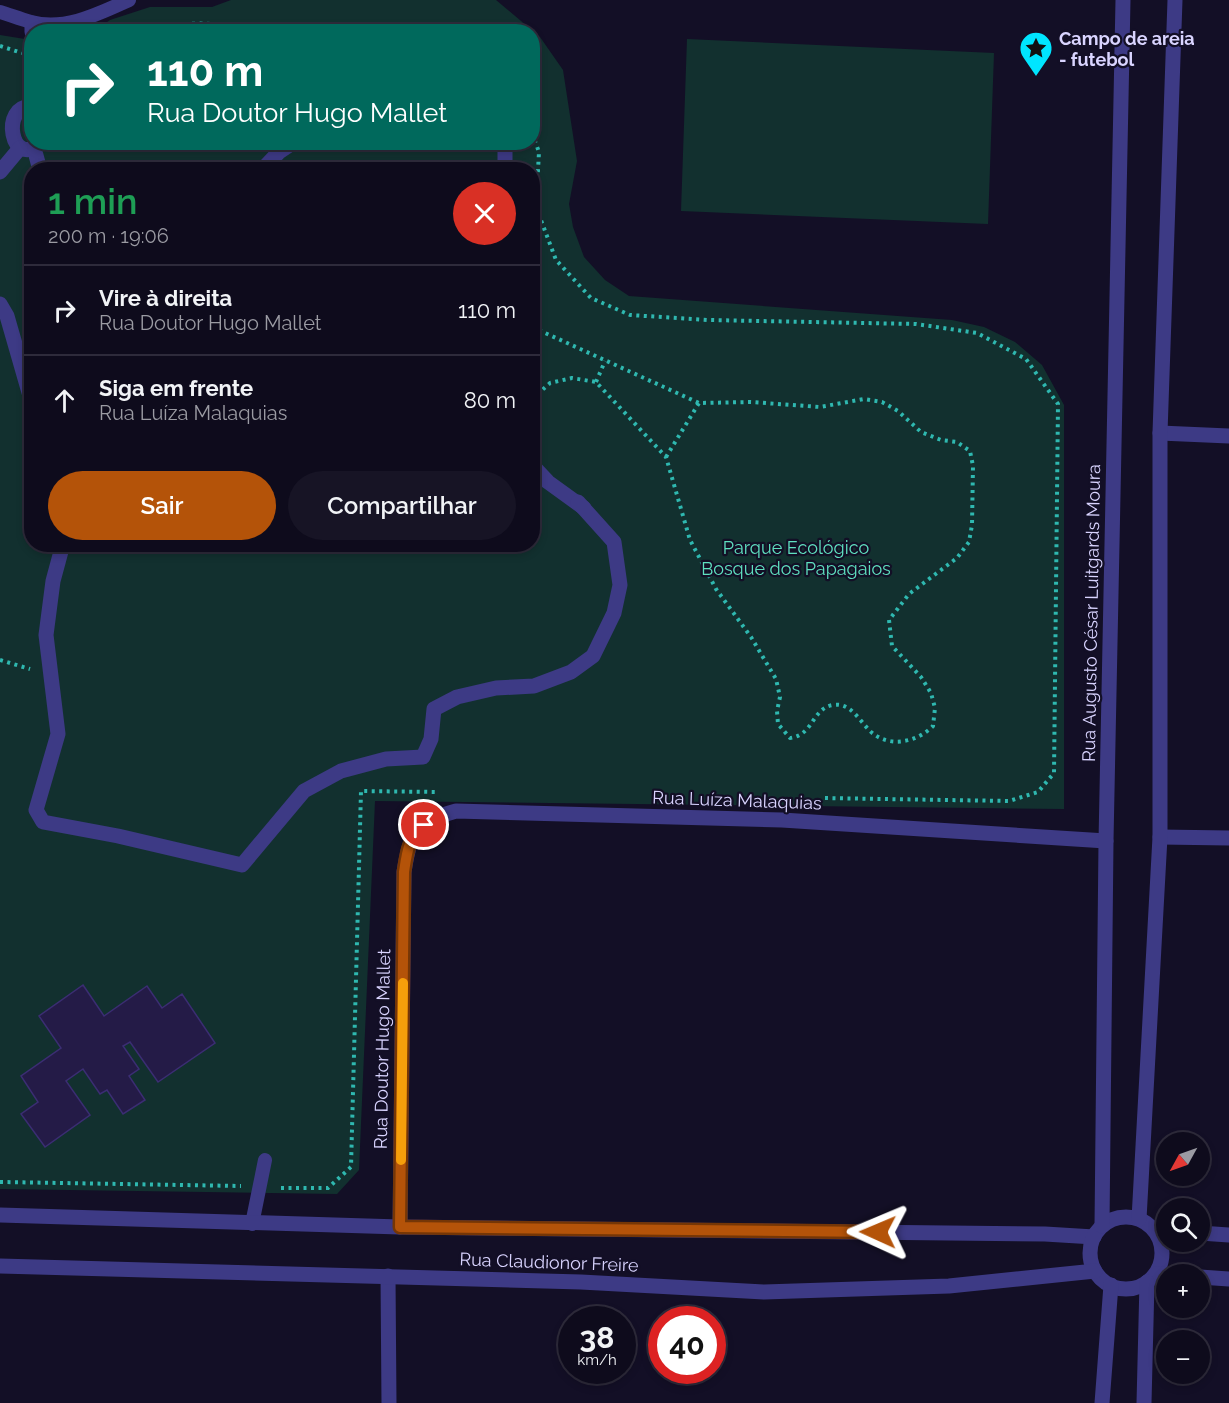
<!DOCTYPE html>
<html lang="pt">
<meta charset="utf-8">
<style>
:root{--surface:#0e0b1c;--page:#171425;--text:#f1f3f6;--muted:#9b9ba3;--line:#2e2b3b;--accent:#b45309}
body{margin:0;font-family:Raleway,sans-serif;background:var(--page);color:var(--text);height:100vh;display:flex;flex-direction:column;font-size:22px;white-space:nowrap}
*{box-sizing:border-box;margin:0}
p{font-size:20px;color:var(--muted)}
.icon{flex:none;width:33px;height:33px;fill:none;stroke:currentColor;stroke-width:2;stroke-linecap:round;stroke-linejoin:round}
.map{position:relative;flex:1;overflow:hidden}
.side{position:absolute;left:24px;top:162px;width:516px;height:390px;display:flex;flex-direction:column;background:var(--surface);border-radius:24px;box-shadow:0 3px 9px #0003,0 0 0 2px var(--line)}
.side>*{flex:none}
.top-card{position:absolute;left:24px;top:24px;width:516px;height:126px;border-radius:24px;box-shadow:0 3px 9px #0003,0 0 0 2px var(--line);background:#00695c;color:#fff;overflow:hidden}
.needle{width:39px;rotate:230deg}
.fabs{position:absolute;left:1156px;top:1132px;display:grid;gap:12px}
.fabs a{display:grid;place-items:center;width:54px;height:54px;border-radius:50%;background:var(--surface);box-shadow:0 3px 9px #0003,0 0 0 2px var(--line);font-size:30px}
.speed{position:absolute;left:558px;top:1306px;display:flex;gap:12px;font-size:30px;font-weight:700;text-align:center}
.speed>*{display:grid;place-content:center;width:78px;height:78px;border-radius:50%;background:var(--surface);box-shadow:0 3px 9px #0003,0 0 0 2px var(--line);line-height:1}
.speed small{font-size:15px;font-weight:400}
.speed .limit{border:9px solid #d22;background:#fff;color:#111}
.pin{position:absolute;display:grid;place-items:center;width:51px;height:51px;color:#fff;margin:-26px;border:3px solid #fff;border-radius:50%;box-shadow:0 2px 6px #0007}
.me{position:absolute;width:66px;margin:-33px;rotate:271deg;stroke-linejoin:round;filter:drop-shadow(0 0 4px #0008)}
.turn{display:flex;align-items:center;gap:21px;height:126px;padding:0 24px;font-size:27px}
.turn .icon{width:78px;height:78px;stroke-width:2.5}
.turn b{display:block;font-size:42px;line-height:51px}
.round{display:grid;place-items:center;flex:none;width:63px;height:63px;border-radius:32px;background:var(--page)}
.overview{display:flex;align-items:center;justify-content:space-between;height:102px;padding:0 24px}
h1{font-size:36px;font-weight:600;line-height:45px;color:#1e9e55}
.cta{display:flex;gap:12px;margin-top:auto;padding:12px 24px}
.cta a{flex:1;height:69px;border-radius:36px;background:var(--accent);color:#fff;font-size:24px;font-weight:600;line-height:69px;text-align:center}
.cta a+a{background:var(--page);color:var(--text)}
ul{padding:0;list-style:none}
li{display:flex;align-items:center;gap:18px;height:90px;padding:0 24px;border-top:2px solid var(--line)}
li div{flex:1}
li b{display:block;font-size:22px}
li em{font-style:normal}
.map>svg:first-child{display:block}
.green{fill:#12302f;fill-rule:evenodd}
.building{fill:#241b47;stroke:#3b2d73;stroke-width:1.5}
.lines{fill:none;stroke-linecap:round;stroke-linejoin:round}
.path{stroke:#2fb8b0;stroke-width:4;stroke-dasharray:3 4.5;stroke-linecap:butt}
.service{stroke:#3d3a85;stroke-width:14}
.pedestrian{stroke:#3d3a85;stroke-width:15}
.minor{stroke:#3d3a85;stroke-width:15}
.tertiary{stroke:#3d3a85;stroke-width:15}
.route-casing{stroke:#753606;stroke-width:15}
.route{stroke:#b45309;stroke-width:10}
.slow{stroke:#f59e0b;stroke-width:10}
.labels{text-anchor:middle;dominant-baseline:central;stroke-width:4.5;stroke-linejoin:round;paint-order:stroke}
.poi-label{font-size:18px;font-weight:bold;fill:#d9d4ff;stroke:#130f26;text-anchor:start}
.park-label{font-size:18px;fill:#5fe0c0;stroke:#130f26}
.street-label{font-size:18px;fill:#d9d4ff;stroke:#130f26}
</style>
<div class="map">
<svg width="1229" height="1403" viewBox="0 0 1229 1403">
<rect width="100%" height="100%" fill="#130f26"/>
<g class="green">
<path d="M231,0h265l44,37 23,33 14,91 -8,43 4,23 11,30 21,23 24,16 323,24 32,7 31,15 27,23 22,40v404l-689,-8 -16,369 -22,24 -337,-5v-1154l31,5 1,102h500v-110l-438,-1 16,-11 40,-13h62zM32,170h500v374h-500z"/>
<polygon points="687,39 994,53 988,224 681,211"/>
</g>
<polygon class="building" points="83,985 104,1016 147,986 162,1008 182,994 215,1043 158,1082 130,1042 123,1046 139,1069 129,1076 145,1100 123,1114 107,1090 100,1094 83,1069 66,1081 90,1115 45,1147 21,1114 38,1102 21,1076 61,1048 39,1016"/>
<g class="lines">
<g class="path">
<path d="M148,32c21,-8 70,-14 87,0"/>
<polyline points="0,46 22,53"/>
<polyline points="532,133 539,152 536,207 556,260 591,298 630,315 708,320 916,324 977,333 1026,359 1058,404 1054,773 1038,792 1009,801 822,798"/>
<path d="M532,327l167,76 52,-1 69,5 44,-8 18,3 16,9 23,21 20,8 16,2 13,9 3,15 -1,59 -3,17 -12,16 -48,36 -20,26 3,26 29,31 10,16 4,15 -2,18c-16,16 -44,23 -63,5 -11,-11 -20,-29 -37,-26 -21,3 -19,30 -43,33l-12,-14 -1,-13 3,-14 -4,-18 -25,-42 -35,-48 -26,-49 -24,-83 -70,-75 -24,-4 -22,5 -18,16"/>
<polyline points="596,382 605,361"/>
<polyline points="666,457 699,403"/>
<polyline points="0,660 30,669"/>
<polyline points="0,1182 241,1186"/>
<polyline points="281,1188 328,1188 351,1167 361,791 437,792"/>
</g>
<g class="service">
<path d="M0,12c10,3 20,7 31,10 34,9 67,-8 98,-22"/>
<polyline points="252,1224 265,1160"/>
</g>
<g class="pedestrian">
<polyline points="32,32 32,23"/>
<path d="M32,107c-32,-4 -22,65 10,35"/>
<polyline points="505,142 505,170"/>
<polyline points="34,148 40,170"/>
<polyline points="262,170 279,152 294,142"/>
<polyline points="0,172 20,148"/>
<polyline points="0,304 7,316 30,396 32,408"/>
<polyline points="532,465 548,482 584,508"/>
<polyline points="63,544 53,581 46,635 58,734 36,810 43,822 118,836 242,865 304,791 341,771 386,759 423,757 431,739 434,709 457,697 496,688 534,686 571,672 593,656 614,613 620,585 614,542 578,502"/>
</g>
<g class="minor">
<polyline points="1160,433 1229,436"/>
<polyline points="1160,837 1229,838"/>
<path d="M400,1227l4,-355c6,-39 12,-50 52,-61l326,9 324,21"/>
<polyline points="388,1276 389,1403"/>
</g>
<g class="tertiary">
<polyline points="0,1215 400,1227 1045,1234 1094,1237"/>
<circle cx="1126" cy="1253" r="36"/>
<polyline points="1139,1219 1160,837 1160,433 1175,0"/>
<polyline points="1102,1226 1106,841 1123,0"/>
<polyline points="1200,1233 1229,1235"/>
<polyline points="0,1266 581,1282 764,1292 949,1286 1095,1271"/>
<polyline points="1156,1274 1174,1275"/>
<polyline points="1200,1277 1229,1279"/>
<polyline points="1102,1403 1111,1285"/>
<polyline points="1144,1403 1147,1282"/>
</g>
</g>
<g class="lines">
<defs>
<path id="route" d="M424,825c-16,14 -17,27 -20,47l-4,355 478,5"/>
</defs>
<use href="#route" class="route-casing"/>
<use href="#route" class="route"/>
<polyline class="slow" points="401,1160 403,983"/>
</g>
<defs>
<symbol id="sight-pin" viewBox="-11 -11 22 30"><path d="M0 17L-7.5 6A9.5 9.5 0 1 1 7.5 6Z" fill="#00e5ff" stroke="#130f26"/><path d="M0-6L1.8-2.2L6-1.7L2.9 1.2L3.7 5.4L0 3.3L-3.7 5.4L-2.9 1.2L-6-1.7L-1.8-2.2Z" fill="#111"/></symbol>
</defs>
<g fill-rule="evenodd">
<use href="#sight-pin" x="1017" y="29" width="38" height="52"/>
</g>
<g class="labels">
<g class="poi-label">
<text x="1059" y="38">Campo de areia<tspan x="1059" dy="21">- futebol</tspan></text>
</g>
<g class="park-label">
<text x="796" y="547">Parque Ecológico<tspan x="796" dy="21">Bosque dos Papagaios</tspan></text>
</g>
<g class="street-label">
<text transform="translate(1091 613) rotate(-89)">Rua Augusto César Luitgards Moura</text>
<text transform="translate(737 800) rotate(2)">Rua Luíza Malaquias</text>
<text transform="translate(382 1049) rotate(-89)">Rua Doutor Hugo Mallet</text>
<text transform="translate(549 1262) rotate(2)">Rua Claudionor Freire</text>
</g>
</g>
</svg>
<div class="fabs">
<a><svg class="needle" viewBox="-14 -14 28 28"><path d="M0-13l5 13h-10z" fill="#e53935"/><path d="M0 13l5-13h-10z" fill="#9b9ba3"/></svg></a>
<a><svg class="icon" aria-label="search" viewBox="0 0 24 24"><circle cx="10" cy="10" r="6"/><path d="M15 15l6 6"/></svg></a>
<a>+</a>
<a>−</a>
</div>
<div class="speed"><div>38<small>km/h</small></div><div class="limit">40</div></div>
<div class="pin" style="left:424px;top:825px;background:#d93025"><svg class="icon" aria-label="arrive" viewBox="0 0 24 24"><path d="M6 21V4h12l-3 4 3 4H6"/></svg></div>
<svg class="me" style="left:878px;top:1232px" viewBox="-20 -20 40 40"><path d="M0-17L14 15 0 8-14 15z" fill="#b45309" stroke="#fff" stroke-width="4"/></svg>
<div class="top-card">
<div class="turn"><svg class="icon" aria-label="right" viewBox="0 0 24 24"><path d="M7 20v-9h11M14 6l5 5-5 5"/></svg><div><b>110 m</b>Rua Doutor Hugo Mallet</div></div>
</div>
<section class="side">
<div class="overview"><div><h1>1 min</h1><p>200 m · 19:06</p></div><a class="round" style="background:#d93025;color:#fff"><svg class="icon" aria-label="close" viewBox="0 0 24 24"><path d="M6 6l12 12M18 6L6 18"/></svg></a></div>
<ul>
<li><svg class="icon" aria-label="right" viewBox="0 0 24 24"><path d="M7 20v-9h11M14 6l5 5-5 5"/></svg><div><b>Vire à direita</b><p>Rua Doutor Hugo Mallet</p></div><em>110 m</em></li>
<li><svg class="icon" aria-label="ahead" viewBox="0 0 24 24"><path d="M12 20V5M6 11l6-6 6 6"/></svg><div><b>Siga em frente</b><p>Rua Luíza Malaquias</p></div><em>80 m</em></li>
</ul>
<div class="cta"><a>Sair</a><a>Compartilhar</a></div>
</section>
</div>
